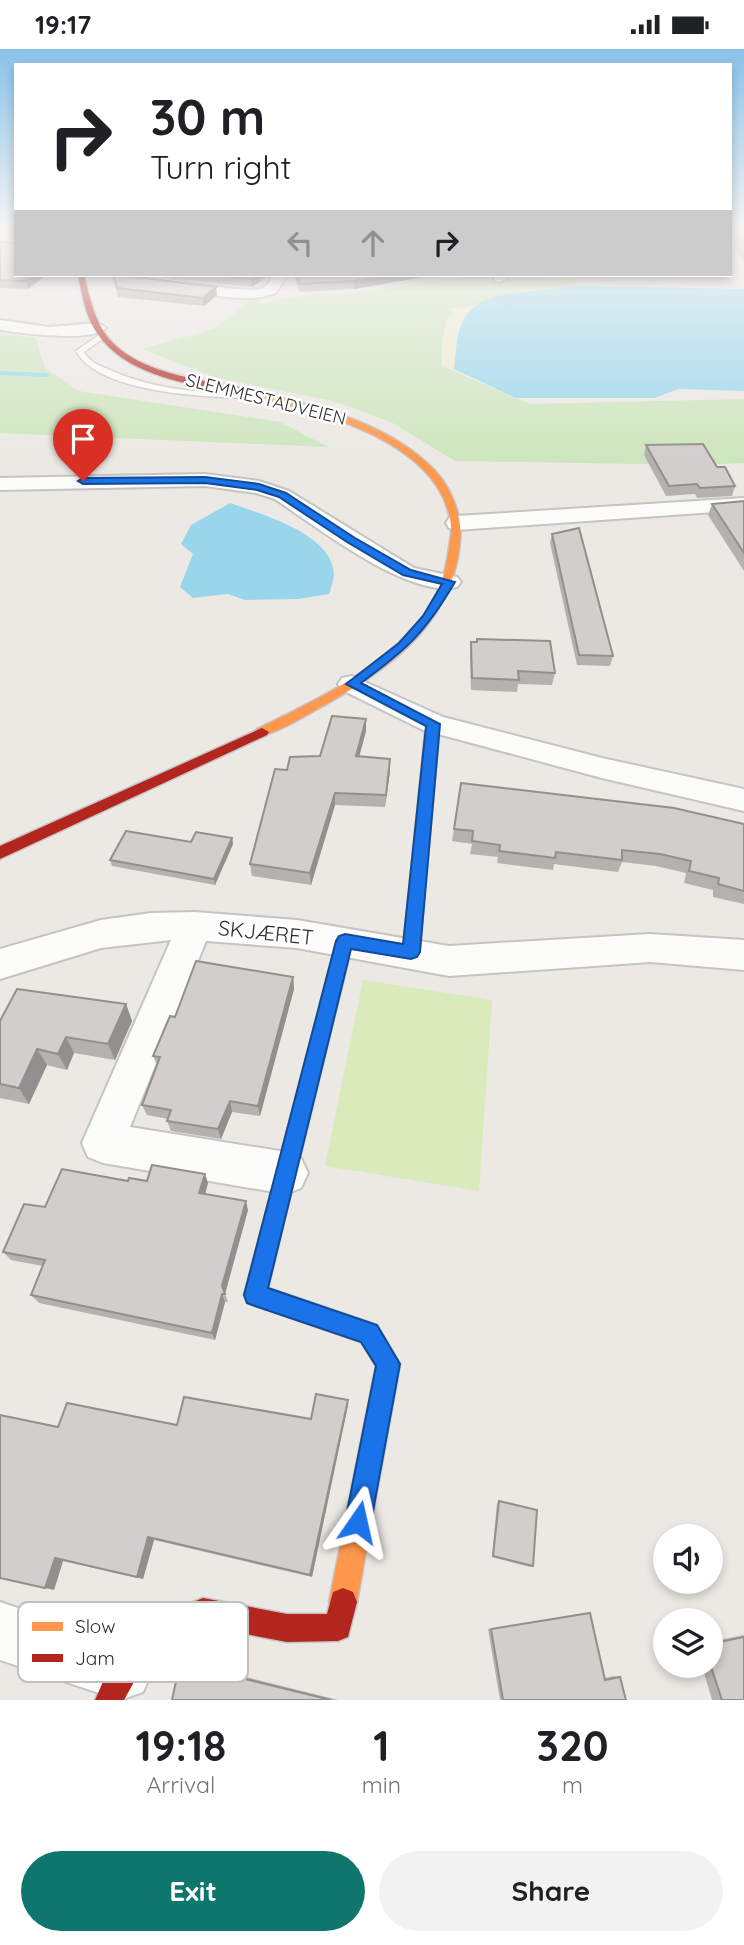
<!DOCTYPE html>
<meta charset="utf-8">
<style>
:root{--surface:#fff;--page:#f2f2f2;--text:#202124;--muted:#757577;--accent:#0f766e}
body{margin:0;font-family:Quicksand,sans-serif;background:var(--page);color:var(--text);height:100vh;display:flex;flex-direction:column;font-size:26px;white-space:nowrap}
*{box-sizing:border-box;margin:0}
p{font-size:23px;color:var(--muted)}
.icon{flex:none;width:38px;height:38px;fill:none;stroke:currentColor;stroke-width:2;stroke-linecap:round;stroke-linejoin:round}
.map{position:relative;height:1651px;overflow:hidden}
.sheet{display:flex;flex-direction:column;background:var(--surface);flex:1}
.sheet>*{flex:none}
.hud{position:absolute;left:14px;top:14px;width:718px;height:214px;border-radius:0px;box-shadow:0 4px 10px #0003;background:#fff;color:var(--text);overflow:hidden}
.tools{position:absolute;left:653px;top:1475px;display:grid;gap:14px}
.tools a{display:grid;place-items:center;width:70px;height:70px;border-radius:50%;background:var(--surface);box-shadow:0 4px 10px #0003;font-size:35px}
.pin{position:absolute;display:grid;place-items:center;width:60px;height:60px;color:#fff;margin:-72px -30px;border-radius:50% 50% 50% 0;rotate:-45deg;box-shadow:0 0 7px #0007}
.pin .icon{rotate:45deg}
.me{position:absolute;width:77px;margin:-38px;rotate:11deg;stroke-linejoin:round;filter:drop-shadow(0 0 5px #0008)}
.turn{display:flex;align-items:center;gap:24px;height:147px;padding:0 21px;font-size:32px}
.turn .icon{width:91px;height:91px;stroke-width:2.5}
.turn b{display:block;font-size:49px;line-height:60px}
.lanes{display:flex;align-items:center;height:66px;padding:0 21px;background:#0003;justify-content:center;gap:35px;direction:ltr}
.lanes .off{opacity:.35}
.eta{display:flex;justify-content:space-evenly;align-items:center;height:119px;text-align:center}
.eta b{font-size:42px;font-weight:700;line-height:49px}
.cta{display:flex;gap:14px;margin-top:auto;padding:14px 21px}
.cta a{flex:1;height:80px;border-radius:42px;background:var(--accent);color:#fff;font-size:28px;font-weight:700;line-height:80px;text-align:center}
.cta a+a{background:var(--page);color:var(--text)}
.status{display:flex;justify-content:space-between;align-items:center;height:49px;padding:0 35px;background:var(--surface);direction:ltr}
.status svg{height:19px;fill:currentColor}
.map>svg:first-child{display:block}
.green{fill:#cee6be}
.sand{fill:#f0ead3}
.pitch{fill:#d9eabb}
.water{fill:#99d6ec}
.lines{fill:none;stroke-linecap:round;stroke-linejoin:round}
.stream{fill:#99d6ec;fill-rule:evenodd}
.lane-casing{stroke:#c5c4c5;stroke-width:3}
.street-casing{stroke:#c5c4c5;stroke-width:4}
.slow-casing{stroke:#c5c4c5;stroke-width:3}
.jam-casing{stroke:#c5c4c5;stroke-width:3}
.lane{fill:#fcfcfb;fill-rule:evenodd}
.street{fill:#fcfcfb;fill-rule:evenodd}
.slow{fill:#ff974d;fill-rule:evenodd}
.jam{fill:#b3261e;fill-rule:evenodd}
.wall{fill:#b4b1af}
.shaded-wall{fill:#92908e}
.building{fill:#d1cecb;stroke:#92908e;stroke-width:2}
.route{fill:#1a73e8;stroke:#114b97;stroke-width:2}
.labels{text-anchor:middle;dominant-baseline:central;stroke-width:5;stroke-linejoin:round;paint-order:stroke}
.far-street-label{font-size:18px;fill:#2e2e2e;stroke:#fff}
.street-label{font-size:21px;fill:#2e2e2e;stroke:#fff}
.key{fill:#fff;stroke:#c0c0c0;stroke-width:2}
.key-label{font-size:19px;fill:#2e2e2e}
</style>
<div class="status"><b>19:17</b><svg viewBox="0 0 49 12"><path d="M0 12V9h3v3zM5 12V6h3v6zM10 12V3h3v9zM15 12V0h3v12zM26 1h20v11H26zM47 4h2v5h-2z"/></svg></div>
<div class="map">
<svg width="744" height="1651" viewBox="0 0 744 1651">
<rect width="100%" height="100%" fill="#ece8e4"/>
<g class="green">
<path d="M490,226l-12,2 97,2 1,7 -25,5 -25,-2 -53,17 -23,3 5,6 -8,3 -5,24v24l88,38 214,-5v64l-45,2 -244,-4 -64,-39 -58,-21 -116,-23 -75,-29 74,-21 38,-31 9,7c31,-11 65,-8 97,-12 44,-5 86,-15 130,-17z"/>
<polygon points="0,286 35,288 45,319 79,342 280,373 328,398 0,384"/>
</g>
<polygon class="sand" points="473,257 462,273 454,320 442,317 442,293 447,269 454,266 449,260"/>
<polygon class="pitch" points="363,931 492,951 479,1142 325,1117"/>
<g class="water">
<path d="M576,237l168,3v102l-65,-2 -25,9h-138l-62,-29c2,-15 2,-35 9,-48 16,-35 81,-28 113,-35z"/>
<path d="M230,454c30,11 101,30 104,70 0,6 -3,15 -5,21l-31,5 -53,1 -17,-6 -35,4 -13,-11 13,-33 -12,-10 10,-19z"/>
</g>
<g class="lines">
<polygon class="stream" points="0,322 47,324 50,326 47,328 0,326"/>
<defs>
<g id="lane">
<path d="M102,284l3,4 -21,15c6,11 15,13 26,18 49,22 99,23 152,24l4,2 -4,2c-46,0 -162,-3 -186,-47z"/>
<polygon points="433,671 440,675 419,903 417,908 411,910 405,908 403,903 426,675"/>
</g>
<g id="street">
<path d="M273,226h14l-11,18c-31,12 -71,0 -103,-5l-7,-4 7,-4c18,2 76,14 90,8 5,-2 7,-9 10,-13z"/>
<polygon points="493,226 507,226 507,229 500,233 495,232"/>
<path d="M0,271l49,7 49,-4 8,5c-16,15 -84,5 -106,2z"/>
<path d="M205,425l54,7 30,10 125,77 43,9 4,5 -4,5c-48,12 -142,-61 -182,-88l-19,-6 -51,-7 -205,4v-12z"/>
<polygon points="744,449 744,461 457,481 449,479 446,474 449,469 457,467"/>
<polygon points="352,627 443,668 602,709 744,740 744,762 602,729 423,681 342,641 338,635 342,629"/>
<polygon points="195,863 297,871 449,897 650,885 744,891 744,921 650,913 449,927 297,899 206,892 130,1078 286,1103 301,1109 308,1124 301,1139 286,1145 103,1114 88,1108 82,1094 171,891 101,899 0,930 0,900 101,871 151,864"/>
<polygon points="0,1553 143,1601 152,1622 143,1643 120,1651 0,1611"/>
</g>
<g id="slow">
<path d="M253,342c60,14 127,29 174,72 23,20 36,50 33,80 -9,86 -76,129 -146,168 -16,9 -34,20 -52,25l-7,-4 2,-3c58,-28 121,-58 163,-108 17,-21 26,-47 29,-74 1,-6 3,-14 2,-21 -8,-85 -134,-115 -201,-131v-4z"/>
<polygon points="285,1118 292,1121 295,1128 268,1239 377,1276 400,1315 357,1553 353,1563 343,1567 333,1563 329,1553 376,1317 361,1293 247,1254 244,1246 275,1128 278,1121"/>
</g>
<g id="jam">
<path d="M78,226h6c5,19 9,40 20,57 22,33 69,43 106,50 15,3 34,4 47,11l-4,2c-51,-9 -120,-14 -154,-59 -13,-17 -17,-40 -21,-61z"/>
<polygon points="262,679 269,683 267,686 0,810 0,797"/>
<polygon points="345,885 351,887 353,892 295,1128 292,1135 285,1138 278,1135 275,1128 337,892 339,887"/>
<polygon points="343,1539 353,1543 357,1553 348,1588 338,1592 287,1593 203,1577 154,1597 124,1651 95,1651 112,1612 134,1577 203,1549 287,1565 327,1565 333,1543"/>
</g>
</defs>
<use href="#lane" class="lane-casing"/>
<use href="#street" class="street-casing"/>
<use href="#slow" class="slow-casing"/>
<use href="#jam" class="jam-casing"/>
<use href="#lane" class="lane"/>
<use href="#street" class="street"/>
<use href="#slow" class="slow"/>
<use href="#jam" class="jam"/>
</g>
<g class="wall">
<polygon points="730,178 744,178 744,212 730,192"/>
<polygon points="0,193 47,226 28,240 0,239"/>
<polygon points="113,226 216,238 217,246 204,257 118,248"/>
<polygon points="143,226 269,226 252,238"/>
<polygon points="294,226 435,226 354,240 300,243"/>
<polygon points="646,396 717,418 735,437 732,447 697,449 695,445 666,447 644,406"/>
<polygon points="744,452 744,522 708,466 712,455"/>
<polygon points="552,485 613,607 610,617 577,616 550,494"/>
<polygon points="471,593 555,624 552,636 518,635 517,643 471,641 470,605"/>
<polygon points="366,682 359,708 390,722 385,758 335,756 311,836 252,827 250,815 287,721 320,707"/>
<polygon points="744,775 744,855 713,848 713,841 684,834 686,824 656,817 622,813 618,823 554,815 553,821 497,814 498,808 470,805 472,795 452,792 454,780"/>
<polygon points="232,789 233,795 215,836 112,817 110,811 191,793"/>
<polygon points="293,928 294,940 260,1067 232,1063 221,1090 171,1082 167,1072 168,1070 147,1066 142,1056 157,1016 153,1007 175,968"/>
<polygon points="126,955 132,972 115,1011 74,1004 67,1021 47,1016 29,1055 0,1049 0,972"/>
<polygon points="205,1125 208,1134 205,1145 248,1161 225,1245 228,1253 225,1253 215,1291 39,1254 31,1246 43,1217 11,1211 3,1203 45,1158 128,1132 147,1132"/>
<polygon points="348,1351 348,1356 312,1528 154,1491 143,1530 63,1512 54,1541 58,1378 177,1376 311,1370"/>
<polygon points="499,1452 533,1517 530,1518 492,1508 497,1454"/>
<polygon points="590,1564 605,1629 613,1627 620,1628 626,1651 500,1651 488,1580"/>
<polygon points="744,1586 744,1651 712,1651 702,1617 710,1617 710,1593"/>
<polygon points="186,1613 338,1651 172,1651 180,1614"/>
</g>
<g class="shaded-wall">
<polygon points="35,226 47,226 28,240 26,232"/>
<polygon points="257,226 269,226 252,238 251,230"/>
<polygon points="389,226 435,226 354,240 354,232"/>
<polygon points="216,238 217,246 204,257 203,249"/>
<polygon points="366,670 366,682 356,719 356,707"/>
<polygon points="390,710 390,722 385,758 386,746"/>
<polygon points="335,744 335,756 311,836 310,824"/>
<polygon points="232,789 233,795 215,836 214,830"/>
<polygon points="293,928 294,940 260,1067 258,1057"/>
<polygon points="126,955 132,972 115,1011 108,995"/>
<polygon points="66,988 74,1004 67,1021 58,1005"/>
<polygon points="37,1000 47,1016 29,1055 19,1039"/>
<polygon points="230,1052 232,1063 221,1090 218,1080"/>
<polygon points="205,1125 208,1134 203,1153 199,1144"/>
<polygon points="246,1152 248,1161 225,1245 228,1253 222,1237"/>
<polygon points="222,1245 225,1253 215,1291 212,1284"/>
<polygon points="348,1351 348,1356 312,1528 310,1526"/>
<polygon points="148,1488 154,1491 143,1530 137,1528"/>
<polygon points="55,1509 63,1512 54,1541 45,1539"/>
</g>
<g class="building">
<polygon points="732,178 744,178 744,194"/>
<polygon points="0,193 16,194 16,226 35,226 26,232 0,231"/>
<polygon points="113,226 120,226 216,238 203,249 117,239"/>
<polygon points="214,226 257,226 251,230"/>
<polygon points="297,226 389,226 354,232 300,235"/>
<polygon points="703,395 717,418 725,418 735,437 700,439 697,435 669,437 646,396"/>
<polygon points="744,452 744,504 712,455"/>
<polygon points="579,479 613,607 579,606 552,485"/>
<polygon points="477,590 550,592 555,624 518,622 519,631 472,629 471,593 477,593"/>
<polygon points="332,667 366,670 356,707 390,710 386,746 335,744 310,824 250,815 275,720 287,721 290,708 320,707"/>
<polygon points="461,734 674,759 744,775 744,842 718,835 719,829 689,822 691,812 660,805 622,801 622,811 556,803 555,809 499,802 500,796 472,792 473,782 454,780"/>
<polygon points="126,782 191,793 196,783 232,789 214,830 110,811"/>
<polygon points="196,912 293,928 258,1057 230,1052 218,1080 167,1072 171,1061 142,1056 160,1008 153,1007 170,967 175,968"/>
<polygon points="17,940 126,955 108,995 66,988 58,1005 37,1000 19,1039 0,1035 0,972"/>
<polygon points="152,1116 205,1125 199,1144 246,1152 222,1237 225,1245 222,1245 212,1284 31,1246 45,1211 3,1203 24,1155 45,1158 62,1120 128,1132 129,1129 147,1132"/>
<polygon points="316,1345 348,1351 310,1526 148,1488 137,1528 55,1509 45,1539 0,1529 0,1366 58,1378 67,1354 177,1376 184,1348 311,1370"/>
<polygon points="499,1452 537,1461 533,1517 493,1507"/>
<polygon points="590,1564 605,1631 620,1628 626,1651 503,1651 491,1580"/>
<polygon points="744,1588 744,1651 722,1651 710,1615 710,1595"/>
<polygon points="180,1614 331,1651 172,1651"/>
</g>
<linearGradient id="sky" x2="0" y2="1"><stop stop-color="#88c2ea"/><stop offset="0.44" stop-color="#f6f5f3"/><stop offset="1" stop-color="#f6f5f3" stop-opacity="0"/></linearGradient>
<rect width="744" height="409" fill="url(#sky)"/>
<path class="route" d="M205,428l54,7 27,9 69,45 56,32 44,12c-30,51 -48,67 -94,101l79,41 -20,228 -3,5 -6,2 -60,-10 -83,339 109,37 23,39 -29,158 -4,9 -9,4 -9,-4 -4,-9 31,-156 -15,-24 -106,-36 -8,-3 -3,-8 92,-354 3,-5 6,-2 58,10 23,-218 -80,-42 53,-41 24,-27 19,-32 -39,-9 -56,-33 -68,-45 -22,-7 -52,-7 -122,1 -5,-3 5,-3z"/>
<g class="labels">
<g class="far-street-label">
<text transform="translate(266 350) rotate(14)">SLEMMESTADVEIEN</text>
</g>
<g class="street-label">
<text transform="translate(266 883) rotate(6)">SKJÆRET</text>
</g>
</g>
<rect x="18" y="1553" width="230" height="80" rx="10" class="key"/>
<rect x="32" y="1573" width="31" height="9" fill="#ff974d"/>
<rect x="32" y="1605" width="31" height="8" fill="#b3261e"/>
<g class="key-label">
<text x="75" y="1584">Slow</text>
<text x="75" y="1616">Jam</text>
</g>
</svg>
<div class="tools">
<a><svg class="icon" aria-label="sound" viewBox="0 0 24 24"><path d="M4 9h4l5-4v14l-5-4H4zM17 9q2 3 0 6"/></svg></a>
<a><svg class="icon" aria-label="layers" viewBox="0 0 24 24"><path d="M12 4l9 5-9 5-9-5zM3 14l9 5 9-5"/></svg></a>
</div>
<div class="pin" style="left:83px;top:432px;background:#d93025"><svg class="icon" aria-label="arrive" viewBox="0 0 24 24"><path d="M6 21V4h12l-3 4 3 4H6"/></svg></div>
<svg class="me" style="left:358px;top:1473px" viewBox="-20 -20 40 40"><path d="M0-17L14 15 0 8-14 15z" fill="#1a73e8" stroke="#fff" stroke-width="4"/></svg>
<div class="hud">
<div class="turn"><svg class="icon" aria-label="right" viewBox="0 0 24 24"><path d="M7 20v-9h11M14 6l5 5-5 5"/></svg><div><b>30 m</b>Turn right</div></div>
<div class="lanes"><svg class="icon off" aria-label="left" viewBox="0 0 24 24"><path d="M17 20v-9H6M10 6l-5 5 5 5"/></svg><svg class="icon off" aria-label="ahead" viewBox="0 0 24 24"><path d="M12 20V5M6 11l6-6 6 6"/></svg><svg class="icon" aria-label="right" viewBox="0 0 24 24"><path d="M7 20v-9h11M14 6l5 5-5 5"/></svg></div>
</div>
</div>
<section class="sheet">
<div class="eta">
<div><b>19:18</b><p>Arrival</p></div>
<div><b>1</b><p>min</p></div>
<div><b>320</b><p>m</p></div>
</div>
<div class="cta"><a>Exit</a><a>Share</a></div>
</section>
